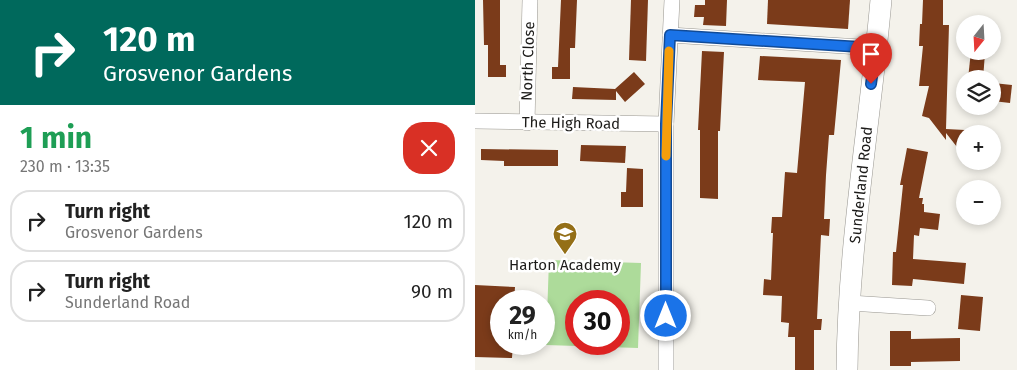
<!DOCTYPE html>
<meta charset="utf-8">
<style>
:root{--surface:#fff;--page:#f2f2f2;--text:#222;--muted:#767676;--line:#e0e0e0}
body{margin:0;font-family:"Fira Sans",sans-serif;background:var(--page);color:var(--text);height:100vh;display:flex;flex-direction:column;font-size:19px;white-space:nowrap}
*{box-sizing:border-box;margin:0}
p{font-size:16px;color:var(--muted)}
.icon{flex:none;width:28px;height:28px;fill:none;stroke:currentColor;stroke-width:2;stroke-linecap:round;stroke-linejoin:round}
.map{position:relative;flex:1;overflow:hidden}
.panel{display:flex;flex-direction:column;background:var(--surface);width:475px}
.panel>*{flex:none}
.guide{background:#00695c;color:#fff;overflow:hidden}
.needle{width:32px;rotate:198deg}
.buttons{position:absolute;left:481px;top:15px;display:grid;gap:10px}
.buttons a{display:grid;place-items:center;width:45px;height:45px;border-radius:50%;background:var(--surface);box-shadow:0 2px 8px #0003;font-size:25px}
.speed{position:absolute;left:15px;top:290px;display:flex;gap:10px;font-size:25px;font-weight:700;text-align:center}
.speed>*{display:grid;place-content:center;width:65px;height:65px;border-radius:50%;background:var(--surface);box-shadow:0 2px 8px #0003;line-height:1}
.speed small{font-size:12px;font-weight:400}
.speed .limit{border:8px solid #d22;background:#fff;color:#111}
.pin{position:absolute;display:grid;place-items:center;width:42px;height:42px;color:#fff;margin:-51px -21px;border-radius:50% 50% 50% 0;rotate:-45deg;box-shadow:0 0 5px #0007}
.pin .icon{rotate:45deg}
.me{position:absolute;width:55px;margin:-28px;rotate:0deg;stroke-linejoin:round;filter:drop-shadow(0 0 4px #0008)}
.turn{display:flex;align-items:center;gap:18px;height:105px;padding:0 20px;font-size:22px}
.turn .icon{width:65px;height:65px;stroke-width:2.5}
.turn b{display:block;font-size:35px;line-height:42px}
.round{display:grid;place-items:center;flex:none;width:52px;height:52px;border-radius:20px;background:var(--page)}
.overview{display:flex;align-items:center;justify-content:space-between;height:85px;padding:0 20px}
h1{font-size:30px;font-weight:700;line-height:38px;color:#1e9e55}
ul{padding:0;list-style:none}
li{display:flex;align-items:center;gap:15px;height:62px;margin:0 10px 8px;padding:0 10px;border:2px solid var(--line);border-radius:20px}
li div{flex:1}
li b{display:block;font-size:19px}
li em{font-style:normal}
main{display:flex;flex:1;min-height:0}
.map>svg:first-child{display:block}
.green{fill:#addb9a;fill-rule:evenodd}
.building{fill:#7b3b1a}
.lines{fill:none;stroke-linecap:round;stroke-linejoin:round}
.street-casing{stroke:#989690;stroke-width:16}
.secondary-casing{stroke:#989690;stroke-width:22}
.street{stroke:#fff;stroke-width:15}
.secondary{stroke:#fff;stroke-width:21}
.route-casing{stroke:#114b97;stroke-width:12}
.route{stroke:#1a73e8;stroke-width:9}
.slow{stroke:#f59e0b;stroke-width:9}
.labels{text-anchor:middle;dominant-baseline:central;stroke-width:5;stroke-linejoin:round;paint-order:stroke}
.street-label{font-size:15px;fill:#1c1b19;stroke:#fff}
.poi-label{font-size:15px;fill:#1c1b19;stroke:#fff}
</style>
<main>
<section class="panel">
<div class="guide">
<div class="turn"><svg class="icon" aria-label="right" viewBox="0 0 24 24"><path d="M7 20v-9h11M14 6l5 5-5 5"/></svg><div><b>120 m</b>Grosvenor Gardens</div></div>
</div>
<div class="overview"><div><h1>1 min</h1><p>230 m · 13:35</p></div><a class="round" style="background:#d93025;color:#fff"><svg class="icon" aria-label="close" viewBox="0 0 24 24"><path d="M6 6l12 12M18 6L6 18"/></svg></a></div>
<ul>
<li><svg class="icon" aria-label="right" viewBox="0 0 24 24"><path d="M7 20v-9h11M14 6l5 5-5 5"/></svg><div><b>Turn right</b><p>Grosvenor Gardens</p></div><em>120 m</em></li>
<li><svg class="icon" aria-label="right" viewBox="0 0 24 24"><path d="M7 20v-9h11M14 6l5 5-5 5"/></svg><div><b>Turn right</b><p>Sunderland Road</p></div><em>90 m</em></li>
</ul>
</section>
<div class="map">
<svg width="542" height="370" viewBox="0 0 542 370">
<rect width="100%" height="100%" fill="#f4f2eb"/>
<path class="green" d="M74,260l92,3 -3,85 -92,-3zM101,301h43v43h-43z"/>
<g class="building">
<polygon points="8,0 25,0 25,65 31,65 31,77 13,77 13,45 9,45"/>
<polygon points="86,0 102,0 100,48 95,48 95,79 77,79 77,67 83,67"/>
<polygon points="156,0 173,0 171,61 154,60"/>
<polygon points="230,0 252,0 251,26 228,25 229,17 219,17 220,5 230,5"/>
<polygon points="293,0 375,0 373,29 292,24"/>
<polygon points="448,0 468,0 468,25 474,25 471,129 490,130 490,141 482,147 471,133 471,140 454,118 447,116 454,86 444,86 448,46 444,46 445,24 447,24"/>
<polygon points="227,51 249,52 245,131 243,131 243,199 225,198 225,130 223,130"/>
<polygon points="496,51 510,53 508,79 493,79"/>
<polygon points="285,56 366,60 359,135 354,135 351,175 349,219 355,219 354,236 346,235 342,319 347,319 346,330 339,330 339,370 320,370 320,337 313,337 314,323 306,322 307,296 288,295 289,279 296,280 298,233 296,233 297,217 307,217 310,172 322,173 330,82 283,80"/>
<polygon points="159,72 170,84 150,102 141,91 141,100 97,99 98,87 140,89"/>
<polygon points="518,83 537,85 535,103 518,101"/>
<polygon points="106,145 151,146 150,163 105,161"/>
<polygon points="432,148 453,152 444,198 448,198 447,204 449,204 449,212 465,214 463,230 445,228 444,236 439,235 438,259 491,263 489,284 438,279 437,286 417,285 418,252 421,252 428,185 425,185"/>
<polygon points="6,149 83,150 83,166 29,166 29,161 6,160"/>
<polygon points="152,168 168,169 168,207 146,207 146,192 151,192"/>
<polygon points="0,285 40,287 39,301 26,301 26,344 38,344 37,358 0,357"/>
<polygon points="486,295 508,297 505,331 483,329"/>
<polygon points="415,331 436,331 436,339 485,338 485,361 436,362 436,366 415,366"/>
</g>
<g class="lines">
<defs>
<g id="street">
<polyline points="195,35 401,48"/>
<polyline points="0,121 191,124"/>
<polyline points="52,123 55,0"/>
<polyline points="375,303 453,308"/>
<polyline points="191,370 191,124 197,0"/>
</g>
<path id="secondary" d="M372,370c1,-124 23,-247 34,-370"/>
</defs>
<use href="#street" class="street-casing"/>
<use href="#secondary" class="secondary-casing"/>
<use href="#street" class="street"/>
<use href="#secondary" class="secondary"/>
</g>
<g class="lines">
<defs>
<polyline id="route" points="191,316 191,124 195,35 401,48 396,84"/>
</defs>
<use href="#route" class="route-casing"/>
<use href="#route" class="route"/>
<polyline class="slow" points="191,156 194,51"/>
</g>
<defs>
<symbol id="school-pin" viewBox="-11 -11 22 30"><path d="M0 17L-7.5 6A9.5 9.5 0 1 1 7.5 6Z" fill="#946f17" stroke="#fff"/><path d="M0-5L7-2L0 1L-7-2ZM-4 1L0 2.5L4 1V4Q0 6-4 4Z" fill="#fff"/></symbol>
</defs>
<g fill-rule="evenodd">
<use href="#school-pin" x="76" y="220" width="28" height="38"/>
</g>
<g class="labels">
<g class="street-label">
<text transform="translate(53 61) rotate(-88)">North Close</text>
<text transform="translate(96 123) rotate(1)">The High Road</text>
<text transform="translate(386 185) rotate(-84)">Sunderland Road</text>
</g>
<g class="poi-label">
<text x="90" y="265">Harton Academy</text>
</g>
</g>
</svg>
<div class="buttons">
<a><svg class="needle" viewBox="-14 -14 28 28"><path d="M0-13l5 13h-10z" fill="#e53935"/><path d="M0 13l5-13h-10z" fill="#767676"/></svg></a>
<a><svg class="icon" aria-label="layers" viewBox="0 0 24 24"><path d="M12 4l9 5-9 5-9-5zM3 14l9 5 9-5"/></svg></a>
<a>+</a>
<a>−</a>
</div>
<div class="speed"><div>29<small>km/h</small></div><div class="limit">30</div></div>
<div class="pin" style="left:396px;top:84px;background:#d93025"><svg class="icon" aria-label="arrive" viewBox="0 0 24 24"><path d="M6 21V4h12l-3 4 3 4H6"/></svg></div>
<svg class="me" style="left:191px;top:316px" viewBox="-20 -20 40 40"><circle r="17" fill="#1a73e8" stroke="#fff" stroke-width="3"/><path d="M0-11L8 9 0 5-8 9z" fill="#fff"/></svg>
</div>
</main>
